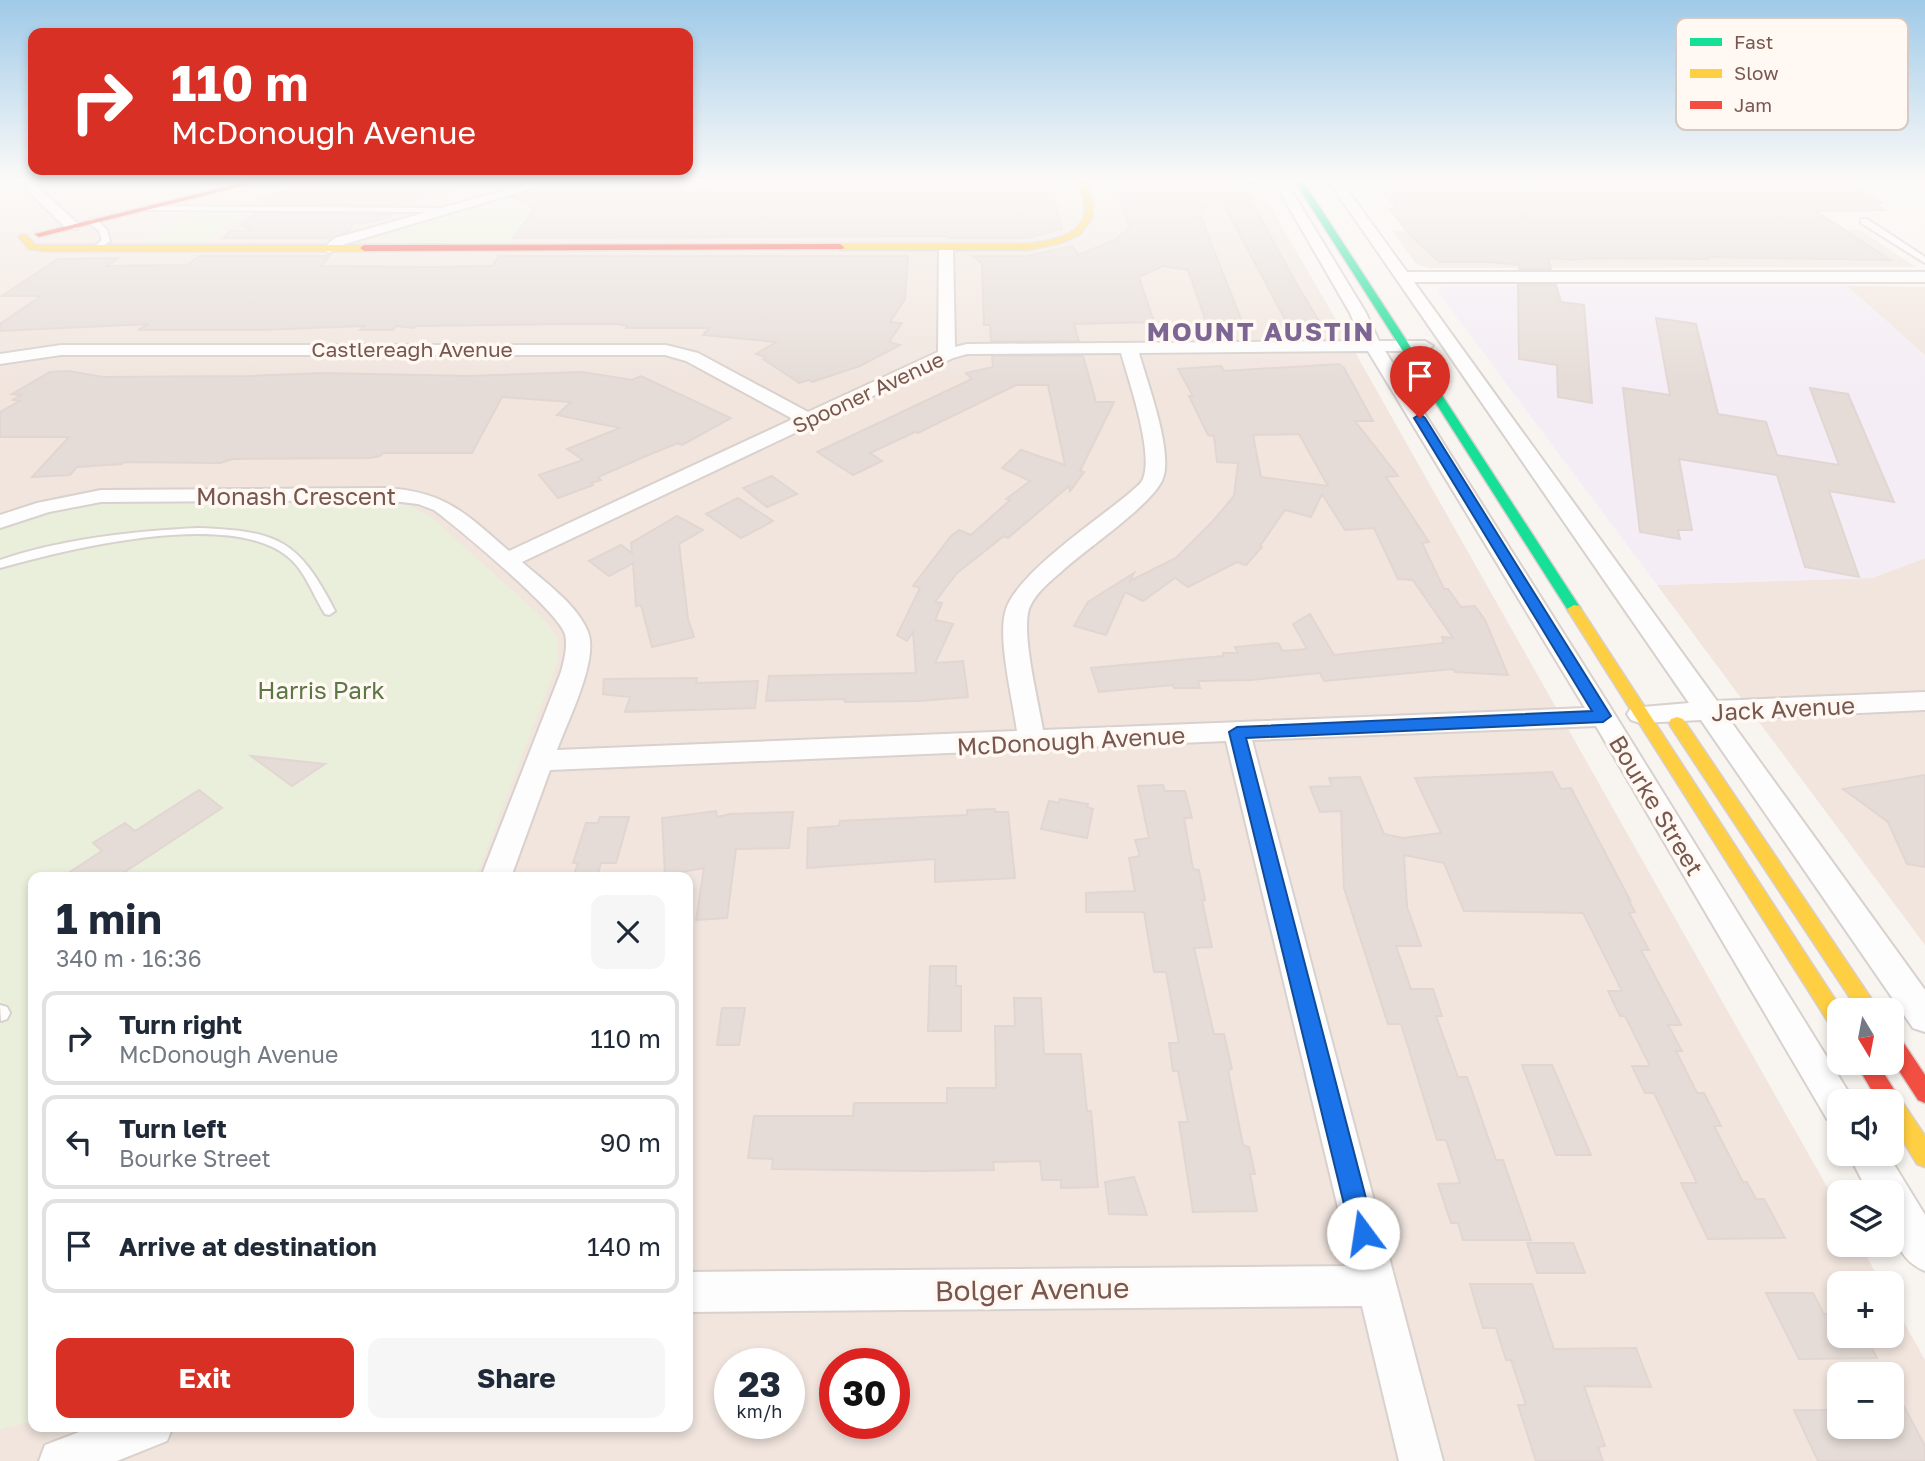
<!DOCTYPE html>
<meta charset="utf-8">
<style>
:root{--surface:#fff;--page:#f6f6f7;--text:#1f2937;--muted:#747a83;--line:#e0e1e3;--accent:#d93025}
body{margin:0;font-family:"Golos Text",sans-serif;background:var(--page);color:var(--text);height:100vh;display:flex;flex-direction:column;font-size:26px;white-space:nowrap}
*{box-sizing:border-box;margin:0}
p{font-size:23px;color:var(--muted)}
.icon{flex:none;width:38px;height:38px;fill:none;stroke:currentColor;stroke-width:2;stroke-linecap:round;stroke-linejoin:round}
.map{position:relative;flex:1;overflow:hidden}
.panel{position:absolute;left:28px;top:872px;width:665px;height:560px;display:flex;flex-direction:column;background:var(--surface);border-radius:14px;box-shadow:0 4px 10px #0003}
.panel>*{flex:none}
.banner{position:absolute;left:28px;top:28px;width:665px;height:147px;border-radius:14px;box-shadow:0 4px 10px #0003;background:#d93025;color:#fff;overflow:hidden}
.needle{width:46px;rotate:170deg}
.tools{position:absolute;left:1827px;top:998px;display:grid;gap:14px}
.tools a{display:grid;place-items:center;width:77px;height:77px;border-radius:14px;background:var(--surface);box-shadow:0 4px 10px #0003;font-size:35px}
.speed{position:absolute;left:714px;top:1348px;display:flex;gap:14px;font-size:35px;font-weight:700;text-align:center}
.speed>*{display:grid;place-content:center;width:91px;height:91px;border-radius:50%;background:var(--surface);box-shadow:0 4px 10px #0003;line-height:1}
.speed small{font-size:18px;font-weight:400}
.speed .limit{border:10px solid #d22;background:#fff;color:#111}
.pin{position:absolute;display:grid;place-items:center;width:60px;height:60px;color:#fff;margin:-72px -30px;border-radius:50% 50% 50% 0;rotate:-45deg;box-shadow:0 0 7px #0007}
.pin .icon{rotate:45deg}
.me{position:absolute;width:77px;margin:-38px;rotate:346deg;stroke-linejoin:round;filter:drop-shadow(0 0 5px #0008)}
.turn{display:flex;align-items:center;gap:24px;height:147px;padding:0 28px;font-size:32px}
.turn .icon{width:91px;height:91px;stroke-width:2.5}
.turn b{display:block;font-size:49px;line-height:60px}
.round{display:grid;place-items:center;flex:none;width:74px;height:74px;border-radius:14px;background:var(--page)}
.headline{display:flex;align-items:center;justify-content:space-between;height:119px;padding:0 28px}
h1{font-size:42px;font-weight:700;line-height:52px}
.action{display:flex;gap:14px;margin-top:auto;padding:14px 28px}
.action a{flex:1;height:80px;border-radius:14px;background:var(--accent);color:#fff;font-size:28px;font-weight:700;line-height:80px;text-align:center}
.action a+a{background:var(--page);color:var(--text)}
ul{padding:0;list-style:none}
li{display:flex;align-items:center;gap:21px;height:94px;margin:0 14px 10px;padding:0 14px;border:4px solid var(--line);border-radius:14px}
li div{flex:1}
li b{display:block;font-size:26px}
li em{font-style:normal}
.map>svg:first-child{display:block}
.residential{fill:#f1e5de;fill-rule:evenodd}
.education{fill:#f4edf5}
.green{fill:#e9efdb}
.building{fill:#e5dcd7;stroke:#e2d6d2;stroke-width:2;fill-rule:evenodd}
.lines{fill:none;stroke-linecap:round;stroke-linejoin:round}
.lane-casing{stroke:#d8d1cd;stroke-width:4}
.street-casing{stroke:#d8d1cd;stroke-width:4}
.fast-casing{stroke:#d8cfcc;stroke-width:3}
.slow-casing{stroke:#d8cfcc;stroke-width:3}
.jam-casing{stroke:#d8cfcc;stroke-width:3}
.lane{fill:#fefdfd;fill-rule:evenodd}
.street{fill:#fefdfd;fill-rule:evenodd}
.fast{fill:#16e098;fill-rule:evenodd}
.slow{fill:#ffcf43;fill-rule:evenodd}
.jam{fill:#f24e42;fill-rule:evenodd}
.route{fill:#1a73e8;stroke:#114b97;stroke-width:2}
.labels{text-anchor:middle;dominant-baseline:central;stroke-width:7;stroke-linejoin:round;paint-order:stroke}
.far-street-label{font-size:21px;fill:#78574e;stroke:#fff8f3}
.street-label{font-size:24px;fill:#78574e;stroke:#fff8f3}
.park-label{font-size:24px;fill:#5b7743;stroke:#fff8f3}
.far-district-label{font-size:26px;font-weight:bold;letter-spacing:2px;fill:#7d6693;stroke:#fff8f3}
.near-street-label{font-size:28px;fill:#78574e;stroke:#fff8f3}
.key{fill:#fff8f3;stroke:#d6c8c2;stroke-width:2}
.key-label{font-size:19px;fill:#78574e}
</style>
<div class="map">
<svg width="1925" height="1461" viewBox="0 0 1925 1461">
<rect width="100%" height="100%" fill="#f8f4f0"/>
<g class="residential">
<path d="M0,180h1255l101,174 483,854v36h21l21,39h-42v52h53v-34l33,59v101h-1925zM33,877h655v549h-655zM730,1363h59v60h-59zM835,1363h59v60h-59zM1839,1374h53v52h-53z"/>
<polygon points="1860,230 1916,267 1429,268 1416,264 1392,231"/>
<polygon points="1847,286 1925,287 1925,355"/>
<polygon points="1925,558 1925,945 1657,585 1872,578"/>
</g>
<polygon class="education" points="1443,286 1847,286 1925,355 1925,558 1872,578 1657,585 1437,291"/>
<g class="green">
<polygon points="509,196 536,209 507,246 358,241 363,237"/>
<polygon points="196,210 248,210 209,241 146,241"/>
<path d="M380,502l30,4 21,11 114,103 13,18v23l-82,216h-443v544l-33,8v-900c39,-14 74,-24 115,-26z"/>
</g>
<g class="building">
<polygon points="332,180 462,180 463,187 396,205 268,204 259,198"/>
<polygon points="478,180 532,180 497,190"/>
<polygon points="563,180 633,180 652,189 661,184 707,191 710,185 1051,185 1062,229 1027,238 949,238 946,236 513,238 535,209 512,197"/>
<polygon points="1115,180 1263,180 1244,188 1295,281 1322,326 1289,327 1221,199 1198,210 1243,324 1207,324 1188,270 1163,266 1139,277 1154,322 1074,324 1079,341 991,341 990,325 984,325 982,263 972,256 1027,256 1073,246 1078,255 1115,240 1129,228"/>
<polygon points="1371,180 1845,180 1883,203 1872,202 1885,210 1816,211 1890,260 1706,257 1708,259 1593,258 1573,260 1548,258 1551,269 1519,269 1519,265 1492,262 1439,262 1410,235 1390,209 1397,208"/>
<polygon points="256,213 392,214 391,217 371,222 354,223 348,232 331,238 223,238 231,231 254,231 241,225"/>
<polygon points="199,256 329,256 322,266 431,267 492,266 499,256 908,256 905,299 890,322 902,323 889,342 900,345 860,366 812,382 809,380 799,383 763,359 766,357 756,354 776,342 703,335 709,328 626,328 627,326 619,324 562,324 417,326 414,328 396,326 393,330 360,330 364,326 261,330 138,330 149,324 0,331 0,324 41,296 2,296 58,259 118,258 107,266 188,265"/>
<polygon points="1518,285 1556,285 1561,302 1584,305 1592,403 1558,397 1557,365 1519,359"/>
<polygon points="1656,318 1696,324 1718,414 1766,422 1777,455 1839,465 1810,388 1848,394 1894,502 1829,491 1859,577 1805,567 1777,475 1679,459 1692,530 1678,530 1680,539 1640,532 1623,388 1670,395"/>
<polygon points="992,356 1083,356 1096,402 1114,402 1080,471 1084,472 1070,491 1069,486 1008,538 1004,536 957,573 935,602 942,603 935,620 953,624 935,663 963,661 968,697 919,701 845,702 845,699 766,701 769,676 916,673 913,632 907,641 897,635 920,588 913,586 951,536 959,530 971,535 1010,500 1006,499 1030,481 1002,468 1021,450 1065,465 1048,385 1016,385 918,433 915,432 870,453 882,461 853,475 817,452 972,379 966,373 993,367"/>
<path d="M1339,364l5,4 29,53h-18l43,55 -12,1 43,65 -7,1 22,46h4l13,18 14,-1 10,14 23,55 -53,-3 -2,-3 -129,12 -4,-8 -69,7 -53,1 2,7h-26l-1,-3 -74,7 -8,-24 132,-12v-3h15l-3,-6 43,-4 5,8 24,-2 -14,-25 17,-10 24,41 110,-12 -2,-6 11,1 -40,-58 -15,-1 -24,-51 -29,2 -23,-36 -11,23 -26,-7 -25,36 2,1 -16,18 -9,-3 -49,25 -13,-9 -32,23 -18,-9 -19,43 -32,-9 14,-24 46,-29 -4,8 46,-23 36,-36 22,-26 4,-33 -21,-1 -3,-26 -6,-1 -19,-39h4l-15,-27 43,-3 3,5zM1299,434l29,52 -67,-9 -8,-42z"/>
<polygon points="68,371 103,377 249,376 323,373 468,376 582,372 632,380 641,376 731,418 682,445 678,443 646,456 598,477 601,480 591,483 593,485 558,498 539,475 583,460 567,449 620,428 557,415 571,402 502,397 472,453 383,453 380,456 370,458 233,459 220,463 124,462 122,464 77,467 70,475 32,477 69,437 0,437 0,412 20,401 13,400 21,395 12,394 50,372"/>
<polygon points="772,476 797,494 767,507 743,488"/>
<polygon points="738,498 773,521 741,538 706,514"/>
<polygon points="677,516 703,530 679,544 688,619 694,637 652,647 641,605 636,606 633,563 609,576 589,561 621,545 632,553 631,543"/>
<polygon points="697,678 696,683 758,681 755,708 625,712 630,697 603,694 604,679"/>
<polygon points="251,756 325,764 292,786"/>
<polygon points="1552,772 1561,789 1571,788 1630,900 1628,899 1635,912 1629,913 1649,950 1641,950 1681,1025 1668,1025 1682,1051 1676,1051 1697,1093 1704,1093 1721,1126 1714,1126 1743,1182 1747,1182 1756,1199 1764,1199 1785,1238 1708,1239 1681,1183 1697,1183 1654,1093 1645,1093 1632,1066 1650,1066 1625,1016 1620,1016 1608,991 1622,991 1583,913 1464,911 1444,863 1404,855 1407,907 1421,946 1396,946 1411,989 1433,989 1442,1016 1436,1016 1458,1077 1467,1077 1496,1160 1503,1160 1531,1240 1463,1240 1458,1223 1451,1223 1438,1184 1460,1183 1446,1140 1437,1140 1401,1024 1388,1024 1344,888 1341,811 1320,812 1310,787 1332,786 1329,778 1360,777 1384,834 1403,838 1441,833 1415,778"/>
<polygon points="1925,775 1925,867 1907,864 1888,822 1843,789"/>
<polygon points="1163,785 1165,791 1185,791 1192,818 1184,818 1193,869 1199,870 1205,900 1202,900 1212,947 1194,948 1214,1034 1224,1034 1232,1069 1228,1070 1243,1145 1249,1147 1255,1174 1250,1174 1257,1211 1193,1212 1179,1122 1188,1122 1178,1071 1173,1071 1169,1043 1179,1043 1166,972 1154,972 1144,912 1086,912 1086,893 1135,891 1129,858 1140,856 1135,840 1149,838 1138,786"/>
<polygon points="199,790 222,808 117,877 62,877 102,851 93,843 125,823 135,831"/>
<polygon points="1060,799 1088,804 1087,807 1093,809 1087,838 1041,829 1049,801 1059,803"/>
<polygon points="995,809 995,812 1008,812 1015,878 935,882 935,859 807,868 808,828 839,826 840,821 967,815 967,810"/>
<polygon points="716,811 717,817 730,814 793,812 789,848 736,849 727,918 696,920 704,868 665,875 662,818"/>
<polygon points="600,817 629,817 616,863 601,863 597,877 573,877 578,863 573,863 586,823 598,823"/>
<polygon points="930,966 956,966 956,986 961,986 961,1031 928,1031"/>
<polygon points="1014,998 1041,998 1044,1054 1081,1054 1087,1111 1091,1111 1098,1187 1061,1188 1061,1180 1042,1180 1040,1161 993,1162 994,1170 924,1171 772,1169 773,1159 748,1158 754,1116 853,1116 854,1103 947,1103 947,1088 996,1088 995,1026 1015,1026"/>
<polygon points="722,1008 745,1008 739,1045 717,1045"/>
<polygon points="1522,1065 1552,1065 1591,1155 1556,1155"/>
<polygon points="1134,1177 1147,1215 1109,1214 1105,1182"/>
<polygon points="1527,1243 1573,1243 1585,1273 1537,1273"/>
<polygon points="1470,1284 1532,1284 1554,1349 1636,1348 1651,1387 1584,1386 1605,1446 1598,1447 1603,1461 1536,1461 1518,1405 1526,1405 1511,1360 1506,1360 1496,1328 1483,1328"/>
<polygon points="1766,1293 1813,1293 1824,1314 1839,1314 1839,1335 1865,1335 1877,1358 1799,1359"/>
<polygon points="1892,1384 1925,1446 1925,1461 1818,1461 1794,1410 1839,1410 1839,1426 1892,1426"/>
</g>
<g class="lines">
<defs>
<g id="lane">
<polygon points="145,206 444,208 448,210 444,212 148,210 145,210"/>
<polygon points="90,219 96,219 107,230 110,241 96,251 92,249 102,240 99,231 90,223"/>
<polygon points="1861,219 1867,219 1925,257 1925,263 1861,223"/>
<path d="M198,528c80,3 100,11 137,83l-6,4 -4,-1c-12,-19 -20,-44 -38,-58 -59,-47 -219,-7 -287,12v-8c61,-21 134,-29 198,-32z"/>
<polygon points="0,1005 7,1007 10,1013 7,1019 1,1021"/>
</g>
<g id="street">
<polygon points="17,180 30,180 77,223 77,229 67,229"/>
<polygon points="541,180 560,180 345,244 329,253 322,249 335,238"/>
<path d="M1273,180h12l81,133 13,28h46l8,5 -8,5h-40l227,359 242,391h-15v23l-12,-5 -231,-393 -344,14 191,721h-44l-37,-155 -674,6v-40l664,-6 -126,-525 -676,29 -39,107h-30l80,-205c3,-12 7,-25 4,-38 -8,-24 -107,-106 -131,-124l-16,-6 -34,-4 -283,2 -52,10 -49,16v-13l37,-12 64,-13 283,-2c61,3 81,25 125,63l284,-132 -107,-58 -21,-6h-604l-61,9v-10l61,-9h605l32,8 110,59 130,-60 1,-103 7,-4 7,4 2,98 12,-3 395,-3 -12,-28zM1368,351l217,357 -542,22c-5,-30 -20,-89 -15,-117 3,-16 21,-31 33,-41 23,-22 93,-68 102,-94 10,-27 -16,-96 -24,-125zM1121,353c8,28 33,100 22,126 -2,5 -7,8 -11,12 -31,27 -119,84 -127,122 -7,28 8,88 12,118l-460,19c10,-28 42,-90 31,-118 -11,-28 -45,-51 -66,-70l431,-204 14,-4z"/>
<polygon points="1328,180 1340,180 1407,272 1925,272 1925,282 1414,282 1717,701 1925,692 1925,710 1729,719 1925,990 1925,1032 1913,1028 1701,720 1640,723 1631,720 1627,714 1631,708 1689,703"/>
<path d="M1848,1153h39l38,62v56c-34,-14 -33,-48 -33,-79h-24z"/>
<polygon points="95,1426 173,1426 167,1441 117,1461 39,1461 45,1445"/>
</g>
<polygon id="fast" points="1294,180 1302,180 1581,609 1579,612 1569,612"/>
<g id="slow">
<path d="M1078,180h8l7,25 -1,13 -13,17 -19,8 -33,7h-187l-4,-3 4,-3h187c22,-3 58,-7 58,-36 0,-9 -5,-19 -7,-28z"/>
<polygon points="20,235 26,235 35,245 364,245 368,248 364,251 45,251 29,249 19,237"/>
<polygon points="1574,605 1579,606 1842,1010 1839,1010 1839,1031 1832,1028 1567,609"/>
<polygon points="1677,717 1683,719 1879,1010 1858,1010 1671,727 1669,723 1671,719"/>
<polygon points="1892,1094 1899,1097 1925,1136 1925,1167 1917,1164 1892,1123 1892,1101 1883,1101 1885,1097"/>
</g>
<g id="jam">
<polygon points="254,180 266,180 39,237 35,234"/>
<polygon points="840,244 844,247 843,249 364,251 360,248 364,245"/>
<polygon points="1892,1034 1899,1036 1925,1075 1925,1103 1918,1100 1892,1060"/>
<polygon points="1855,1062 1877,1062 1901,1101 1897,1108 1892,1110 1892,1101 1878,1101"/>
</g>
</defs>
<use href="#lane" class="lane-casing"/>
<use href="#street" class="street-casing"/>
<use href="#fast" class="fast-casing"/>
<use href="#slow" class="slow-casing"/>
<use href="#jam" class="jam-casing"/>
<use href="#lane" class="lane"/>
<use href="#street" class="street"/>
<use href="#fast" class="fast"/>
<use href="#slow" class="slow"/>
<use href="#jam" class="jam"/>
</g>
<linearGradient id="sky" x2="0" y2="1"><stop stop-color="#9fcae8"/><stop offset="0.47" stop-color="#fcfaf8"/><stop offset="1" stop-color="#fcfaf8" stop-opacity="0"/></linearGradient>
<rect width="1925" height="384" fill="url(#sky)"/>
<polygon class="route" points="1420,414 1425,418 1611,716 1603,722 1246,738 1375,1233 1371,1241 1363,1245 1355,1241 1351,1233 1229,732 1237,727 1592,711 1414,418"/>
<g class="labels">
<g class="far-street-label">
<text x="412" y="349">Castlereagh Avenue</text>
<text transform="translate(868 392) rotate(-25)">Spooner Avenue</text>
</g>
<g class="street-label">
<text x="296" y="495">Monash Crescent</text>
<text transform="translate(1783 708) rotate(-3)">Jack Avenue</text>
<text transform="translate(1071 740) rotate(-3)">McDonough Avenue</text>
<text transform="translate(1657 805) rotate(59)">Bourke Street</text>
</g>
<g class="park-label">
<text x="321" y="689">Harris Park</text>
</g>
<g class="far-district-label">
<text x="1261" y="331">MOUNT AUSTIN</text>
</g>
<g class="near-street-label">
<text transform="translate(1032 1289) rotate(-1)">Bolger Avenue</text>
</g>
</g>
<rect x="1676" y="18" width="232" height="112" rx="10" class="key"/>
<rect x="1690" y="38" width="32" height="8" fill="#16e098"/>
<rect x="1690" y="69" width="32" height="9" fill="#ffcf43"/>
<rect x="1690" y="101" width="32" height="8" fill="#f24e42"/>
<g class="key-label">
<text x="1734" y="49">Fast</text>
<text x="1734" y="80">Slow</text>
<text x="1734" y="112">Jam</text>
</g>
</svg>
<div class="tools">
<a><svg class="needle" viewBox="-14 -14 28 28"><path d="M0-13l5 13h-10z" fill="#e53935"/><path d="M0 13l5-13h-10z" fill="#747a83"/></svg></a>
<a><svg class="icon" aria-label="sound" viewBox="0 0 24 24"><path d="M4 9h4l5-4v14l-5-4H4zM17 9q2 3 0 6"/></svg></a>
<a><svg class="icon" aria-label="layers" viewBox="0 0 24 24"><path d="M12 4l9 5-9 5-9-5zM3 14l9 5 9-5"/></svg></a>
<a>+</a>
<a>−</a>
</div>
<div class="speed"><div>23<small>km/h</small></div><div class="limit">30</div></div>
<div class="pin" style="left:1420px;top:418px;background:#d93025"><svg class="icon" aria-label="arrive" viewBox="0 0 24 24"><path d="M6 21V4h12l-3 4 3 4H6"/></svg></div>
<svg class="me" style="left:1363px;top:1233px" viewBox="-20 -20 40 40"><circle r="19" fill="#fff"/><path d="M0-13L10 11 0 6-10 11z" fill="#1a73e8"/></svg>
<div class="banner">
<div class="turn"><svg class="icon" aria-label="right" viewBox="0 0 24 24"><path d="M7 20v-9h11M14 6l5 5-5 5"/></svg><div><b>110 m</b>McDonough Avenue</div></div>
</div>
<section class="panel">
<div class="headline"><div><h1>1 min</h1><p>340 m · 16:36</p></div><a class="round"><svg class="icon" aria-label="close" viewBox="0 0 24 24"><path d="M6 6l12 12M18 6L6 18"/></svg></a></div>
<ul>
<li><svg class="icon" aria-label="right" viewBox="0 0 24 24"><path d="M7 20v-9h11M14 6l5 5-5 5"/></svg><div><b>Turn right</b><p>McDonough Avenue</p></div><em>110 m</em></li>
<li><svg class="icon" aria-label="left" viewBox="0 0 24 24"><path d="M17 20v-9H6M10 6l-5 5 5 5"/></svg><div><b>Turn left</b><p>Bourke Street</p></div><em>90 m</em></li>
<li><svg class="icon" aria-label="arrive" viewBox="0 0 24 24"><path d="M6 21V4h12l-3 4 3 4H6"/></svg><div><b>Arrive at destination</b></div><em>140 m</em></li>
</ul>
<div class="action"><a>Exit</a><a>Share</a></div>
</section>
</div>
